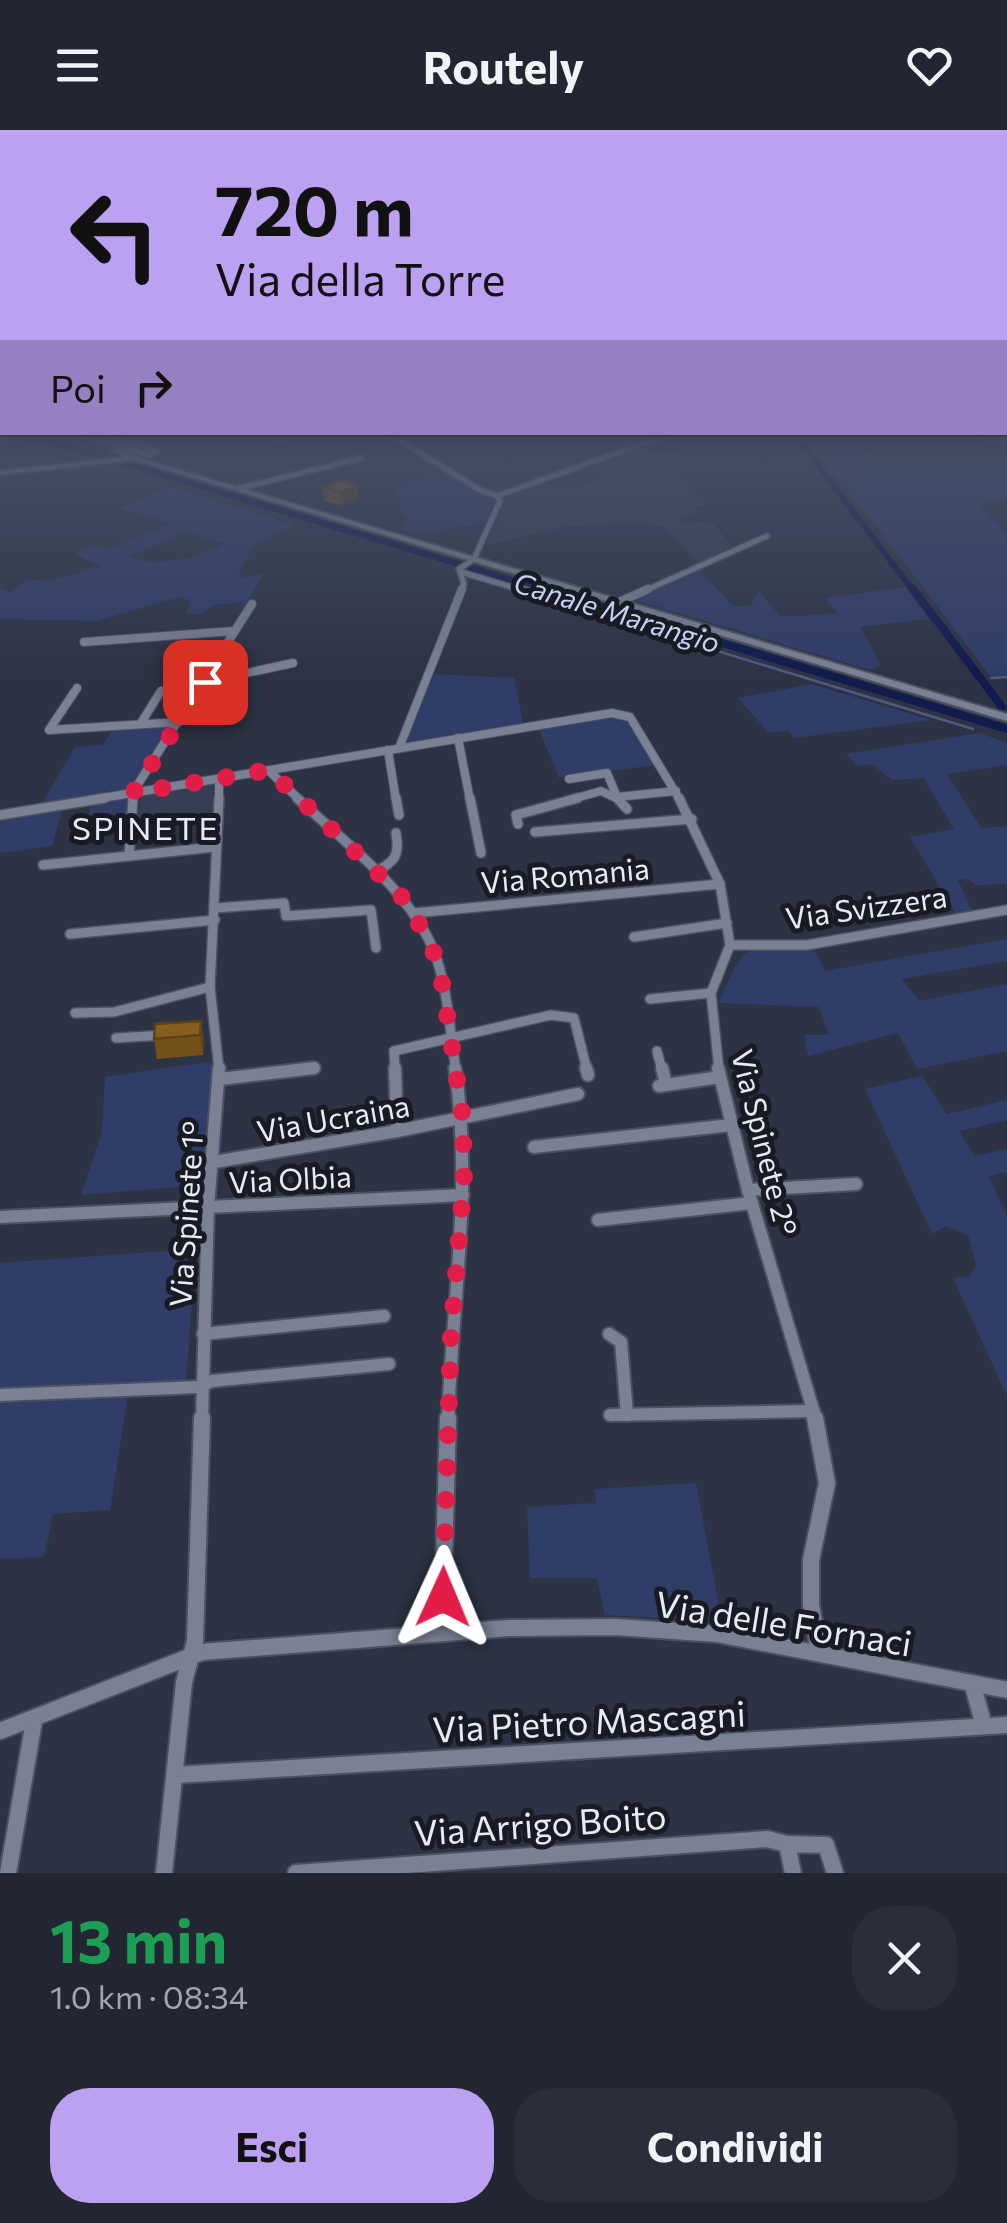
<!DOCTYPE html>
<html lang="it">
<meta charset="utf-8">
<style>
:root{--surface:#222633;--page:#2a2e3b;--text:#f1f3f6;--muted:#a2a5ac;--line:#3f434e;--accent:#bca0f2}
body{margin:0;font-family:Commissioner,sans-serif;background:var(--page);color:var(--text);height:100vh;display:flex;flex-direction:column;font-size:38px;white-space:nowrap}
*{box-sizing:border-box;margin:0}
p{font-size:32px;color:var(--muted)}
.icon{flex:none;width:55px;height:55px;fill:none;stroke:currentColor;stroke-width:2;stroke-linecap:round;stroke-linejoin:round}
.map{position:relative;height:1743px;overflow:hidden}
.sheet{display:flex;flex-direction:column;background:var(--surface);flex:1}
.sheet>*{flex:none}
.hud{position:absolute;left:0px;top:0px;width:1008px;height:305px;box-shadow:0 5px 25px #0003,0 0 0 2px var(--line);background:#bca0f2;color:#111;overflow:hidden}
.pin{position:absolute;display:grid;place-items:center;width:85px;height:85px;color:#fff;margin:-42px;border-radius:20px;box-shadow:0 5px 15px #0006}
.me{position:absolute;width:110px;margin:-55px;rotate:1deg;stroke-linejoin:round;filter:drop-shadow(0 0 8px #0008)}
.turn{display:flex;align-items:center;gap:35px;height:210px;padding:0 50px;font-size:45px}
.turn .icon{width:130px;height:130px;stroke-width:2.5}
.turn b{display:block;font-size:70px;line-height:85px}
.then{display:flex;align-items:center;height:95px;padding:0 50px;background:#0003;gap:20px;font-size:38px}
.round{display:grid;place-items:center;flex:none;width:105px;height:105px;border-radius:40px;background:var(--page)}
.headline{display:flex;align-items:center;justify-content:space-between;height:170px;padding:0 50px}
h1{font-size:60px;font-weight:700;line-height:75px;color:#1e9e55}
.button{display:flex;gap:20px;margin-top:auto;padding:20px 50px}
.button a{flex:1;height:115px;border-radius:40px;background:var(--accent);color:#111;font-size:40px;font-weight:700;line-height:115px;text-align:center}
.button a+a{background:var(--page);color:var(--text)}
header{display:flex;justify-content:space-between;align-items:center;height:130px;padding:0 50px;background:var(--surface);font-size:45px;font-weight:700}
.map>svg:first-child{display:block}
.built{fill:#363e54}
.green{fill:#303d68;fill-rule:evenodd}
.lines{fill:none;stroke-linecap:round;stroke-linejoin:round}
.stream{stroke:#515980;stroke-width:2.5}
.canal-far1{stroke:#111b4e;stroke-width:6}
.canal{stroke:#111b4e;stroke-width:8}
.street-far4-casing{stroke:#4c515f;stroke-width:8}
.street-far3-casing{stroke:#4c515f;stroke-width:10}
.street-far2-casing{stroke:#4c515f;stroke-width:12}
.street-far1-casing{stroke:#4c515f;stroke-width:16}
.street-casing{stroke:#4c515f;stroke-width:20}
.secondary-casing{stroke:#4c515f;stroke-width:4}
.street-far4{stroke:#7a8194;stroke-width:5}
.street-far3{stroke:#7a8194;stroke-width:8}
.street-far2{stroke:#7a8194;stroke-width:9}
.street-far1{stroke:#7a8194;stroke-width:12}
.street{stroke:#7a8194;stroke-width:16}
.secondary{fill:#7a8194;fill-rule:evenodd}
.wall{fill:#735019}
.shaded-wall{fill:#5e4114}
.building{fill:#865d1d;stroke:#5e4114;stroke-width:2.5}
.route{stroke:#e11d48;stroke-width:18;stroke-dasharray:0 32.4}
.labels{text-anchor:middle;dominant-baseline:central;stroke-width:10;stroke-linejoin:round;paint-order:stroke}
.far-water-label{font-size:28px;font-style:italic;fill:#c5d1f4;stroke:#181b23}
.street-label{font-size:30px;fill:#e7ebf6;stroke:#181b23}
.neighbourhood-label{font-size:32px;letter-spacing:2.5px;fill:#e7ebf6;stroke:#181b23}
.near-street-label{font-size:35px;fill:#e7ebf6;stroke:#181b23}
</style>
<header><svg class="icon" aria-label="menu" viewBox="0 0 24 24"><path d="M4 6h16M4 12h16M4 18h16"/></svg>Routely<svg class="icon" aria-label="heart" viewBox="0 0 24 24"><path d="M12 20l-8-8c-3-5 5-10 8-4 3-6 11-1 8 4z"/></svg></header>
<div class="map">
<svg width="1007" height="1743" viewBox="0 0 1007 1743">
<rect width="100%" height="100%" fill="#2d3344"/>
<g class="built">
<polygon points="668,306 687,323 665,332 708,375 695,377 700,383 678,386 685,393 712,391 735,421 700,434 663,396 629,393 563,397 486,416 508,364 544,351 559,359 574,358 630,337 617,324"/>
<polygon points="214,653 213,684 138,691 141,664"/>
</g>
<g class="green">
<polygon points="225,303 225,302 306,303 224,337 220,332 224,312 220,311"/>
<polygon points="799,303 848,303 874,330 1007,330 1007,368 979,374 1007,404 1007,545 990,546 862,377"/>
<polygon points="446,342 494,369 485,393 415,404 401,401 407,387 399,380 398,354"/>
<path d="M169,357l126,38 -42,20 -16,33 27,-4 -18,29c-16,1 -32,-2 -43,11h-18l6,-13 -11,-4 -84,24 -96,-2v-31l10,4 17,-13 21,2 53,-15 -27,-12 20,-9 15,4 64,-25 -55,-16zM184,402l41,11c-25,14 -68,25 -96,14z"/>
<polygon points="700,440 733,476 751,476 758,460 781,487 837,483 825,468 905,457 929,489 860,497 881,535 870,540 634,470"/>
<polygon points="434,544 514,548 523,594 410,612 407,610"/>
<polygon points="812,554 931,590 794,608 788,601 768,602 738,568"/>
<polygon points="614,584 626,588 655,635 559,648 538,597"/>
<polygon points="172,594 132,660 42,673 75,617 103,615 114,598"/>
<polygon points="980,603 1007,613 1007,635 947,644 981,698 1007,696 1007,754 976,755 968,749 958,750 972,781 956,784 910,707 954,699 924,648 892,650 872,634 858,636 846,624"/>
<polygon points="127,666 125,699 88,703 90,672"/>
<polygon points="63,677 52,716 0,723 0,686"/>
<path d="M1007,809v22l-105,18 17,22 88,-17v67l-90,18 -19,-36 -90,23 -4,-21h25l-10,-28 -101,-4c31,-67 24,-56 96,-54l11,22z"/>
<polygon points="207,932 213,934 200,1055 81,1065 102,1002 105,947"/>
<polygon points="922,946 947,984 1007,970 1007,990 959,1001 975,1026 1007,1019 1007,1042 989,1046 1007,1087 1007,1266 953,1148 969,1147 976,1135 968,1105 946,1096 932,1104 865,959"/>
<polygon points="196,1119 186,1251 0,1260 0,1133"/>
<polygon points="128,1264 110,1380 53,1384 44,1427 0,1429 0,1270"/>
<polygon points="696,1353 722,1492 605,1485 597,1448 530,1448 527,1377 596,1373 595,1359"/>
</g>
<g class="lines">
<g class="stream">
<polyline points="615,302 632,316"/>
<polyline points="593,483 973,599"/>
<polyline points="991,548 1007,547"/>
</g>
<g class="canal-far1">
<polyline points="19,302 91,324"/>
<polyline points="793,302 914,462"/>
<polyline points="113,330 551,462"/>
</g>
<g class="canal">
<polyline points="543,459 1007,599"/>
<polyline points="913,459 1002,577"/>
</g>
<defs>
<g id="street-far4">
<polyline points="102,302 157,321 149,325"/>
<polyline points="386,302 480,360 497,366"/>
<polyline points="1001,302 1007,306"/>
<polyline points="240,358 362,328"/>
<polyline points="461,442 528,462"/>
<polyline points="461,462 464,454 459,439 474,429 500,371 497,366 675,302"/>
<polyline points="642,462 767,406"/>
</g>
<g id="street-far3">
<polyline points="520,459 590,480"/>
<polyline points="619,472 648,459"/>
<polyline points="84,512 234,501"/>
<polyline points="205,552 293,533"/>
<polyline points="77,558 49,600 179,592"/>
<polyline points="141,593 161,561"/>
<polyline points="458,608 470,670"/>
<polyline points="399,618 462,459"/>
<polyline points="388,620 396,670"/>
<polyline points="269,641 300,670"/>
<polyline points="569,649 607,643 617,667 676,661"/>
<polyline points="133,662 252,474"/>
<polyline points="90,670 612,583 630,587 680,670"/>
<polyline points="133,670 133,663"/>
<polyline points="219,670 219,649"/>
<polyline points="569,670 601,661 620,670"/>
</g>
<g id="street-far2">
<polyline points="219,668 210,857 219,940"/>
<path d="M297,668c46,43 104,85 132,142 19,38 20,89 27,130"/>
<polyline points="396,668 399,685"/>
<polyline points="470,668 481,723"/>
<polyline points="617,668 627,679"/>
<polyline points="679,668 720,754 730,815 711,863 719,940"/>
<polyline points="0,685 105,668"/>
<polyline points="518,694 516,685 578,668"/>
<polyline points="535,702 692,689"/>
<polyline points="129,726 133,668"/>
<polyline points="43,735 215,717"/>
<path d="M376,742c19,-11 24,-16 20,-39"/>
<polyline points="216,778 284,773 286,786 371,780 376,818"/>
<polyline points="414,783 720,754"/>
<polyline points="70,804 215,790"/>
<polyline points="634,807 727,793"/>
<polyline points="730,815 807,815 1007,780"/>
<polyline points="650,869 711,863"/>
<polyline points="75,883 114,882 210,857"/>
<polyline points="116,908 166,905"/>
<polyline points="657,921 662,940"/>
<polyline points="296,940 314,938"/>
<polyline points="395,940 394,921 551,885 574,888 587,940"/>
</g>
<g id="street-far1">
<polyline points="395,938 397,1001"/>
<polyline points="586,938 588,945"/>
<polyline points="662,938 666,954"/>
<polyline points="718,938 748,1060 816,1290"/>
<polyline points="220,949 314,938"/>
<polyline points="659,956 720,947"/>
<polyline points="534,1017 731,995"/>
<polyline points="214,1032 397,1001 578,964"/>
<polyline points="748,1060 856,1054"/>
<polyline points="0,1087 463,1065"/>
<polyline points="598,1090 752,1073"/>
<polyline points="203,1204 384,1186"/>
<polyline points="609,1204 621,1212 627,1285"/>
<polyline points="0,1265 200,1257 212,1251 389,1234"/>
<polyline points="610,1285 814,1281"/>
<polyline points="202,1290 208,1077 219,938"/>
<path d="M448,1290c4,-118 25,-235 7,-352"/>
</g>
<g id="street">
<polyline points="815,1288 827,1353 811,1430 811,1475 819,1521"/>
<polyline points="442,1503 448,1288"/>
<polyline points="973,1556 984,1596"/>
<polyline points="0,1601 202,1522 509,1498 616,1497 717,1504 1007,1560"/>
<polyline points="175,1645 1007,1595"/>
<polyline points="8,1743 34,1591"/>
<polyline points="164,1743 184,1552 195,1511 202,1288"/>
<polyline points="296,1743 767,1709 787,1714"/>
<polyline points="793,1743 787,1714 826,1715 835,1743"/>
</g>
<path id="secondary" d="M67,302c27,0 60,11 84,23l-4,2 -25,-6 10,5 875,258v7l-873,-261 -134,15v-4l124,-14 -15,-7 7,-3z"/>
</defs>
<use href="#street-far4" class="street-far4-casing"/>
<use href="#street-far3" class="street-far3-casing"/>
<use href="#street-far2" class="street-far2-casing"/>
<use href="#street-far1" class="street-far1-casing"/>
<use href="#street" class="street-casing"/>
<use href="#secondary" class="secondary-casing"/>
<use href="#street-far4" class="street-far4"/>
<use href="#street-far3" class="street-far3"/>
<use href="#street-far2" class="street-far2"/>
<use href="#street-far1" class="street-far1"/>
<use href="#street" class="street"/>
<use href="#secondary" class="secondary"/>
</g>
<g class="wall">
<polygon points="323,357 359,369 341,375 324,371"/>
<polygon points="201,891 204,911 203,925 157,929 154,909"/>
</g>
<g class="shaded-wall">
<polygon points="359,356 359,369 341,375 340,362"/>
<polygon points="201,891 204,911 203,925 200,905"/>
</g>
<g class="building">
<polygon points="342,351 359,356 340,362 323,357"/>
<polygon points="201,891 200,905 154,909 155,894"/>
</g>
<linearGradient id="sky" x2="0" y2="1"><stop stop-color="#191c25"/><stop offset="0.55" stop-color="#465067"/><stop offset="1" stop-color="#465067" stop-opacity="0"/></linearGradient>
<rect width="1007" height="544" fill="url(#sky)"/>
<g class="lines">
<polyline class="route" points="205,552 133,663 269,640 400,764 430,811 441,846 463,988 464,1048 451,1204 443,1467"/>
</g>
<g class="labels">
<g class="far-water-label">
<text transform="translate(617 482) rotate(17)">Canale Marangio</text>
</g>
<g class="street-label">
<text transform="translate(565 744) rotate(-5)">Via Romania</text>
<text transform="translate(866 776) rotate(-8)">Via Svizzera</text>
<text transform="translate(333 987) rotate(-10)">Via Ucraina</text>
<text transform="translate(766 1012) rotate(76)">Via Spinete 2°</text>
<text transform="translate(290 1048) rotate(-3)">Via Olbia</text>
<text transform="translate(185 1084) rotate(-86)">Via Spinete 1°</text>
</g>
<g class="neighbourhood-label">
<text x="146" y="697">SPINETE</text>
</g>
<g class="near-street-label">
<text transform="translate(784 1492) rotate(9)">Via delle Fornaci</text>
<text transform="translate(589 1590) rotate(-3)">Via Pietro Mascagni</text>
<text transform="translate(540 1693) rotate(-4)">Via Arrigo Boito</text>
</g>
</g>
</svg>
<div class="pin" style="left:205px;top:552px;background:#d93025"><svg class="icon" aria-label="arrive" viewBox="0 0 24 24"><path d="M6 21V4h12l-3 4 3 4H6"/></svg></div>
<svg class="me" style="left:443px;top:1467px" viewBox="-20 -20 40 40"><path d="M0-17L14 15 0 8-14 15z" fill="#e11d48" stroke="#fff" stroke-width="4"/></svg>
<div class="hud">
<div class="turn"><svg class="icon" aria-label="left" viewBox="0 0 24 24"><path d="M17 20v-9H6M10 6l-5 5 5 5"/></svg><div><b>720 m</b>Via della Torre</div></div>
<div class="then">Poi<svg class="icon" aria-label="right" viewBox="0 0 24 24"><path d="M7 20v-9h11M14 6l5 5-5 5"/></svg></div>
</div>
</div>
<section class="sheet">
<div class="headline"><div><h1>13 min</h1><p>1.0 km · 08:34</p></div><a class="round"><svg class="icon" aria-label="close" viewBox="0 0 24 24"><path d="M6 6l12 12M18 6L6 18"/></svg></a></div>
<div class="button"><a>Esci</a><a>Condividi</a></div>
</section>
